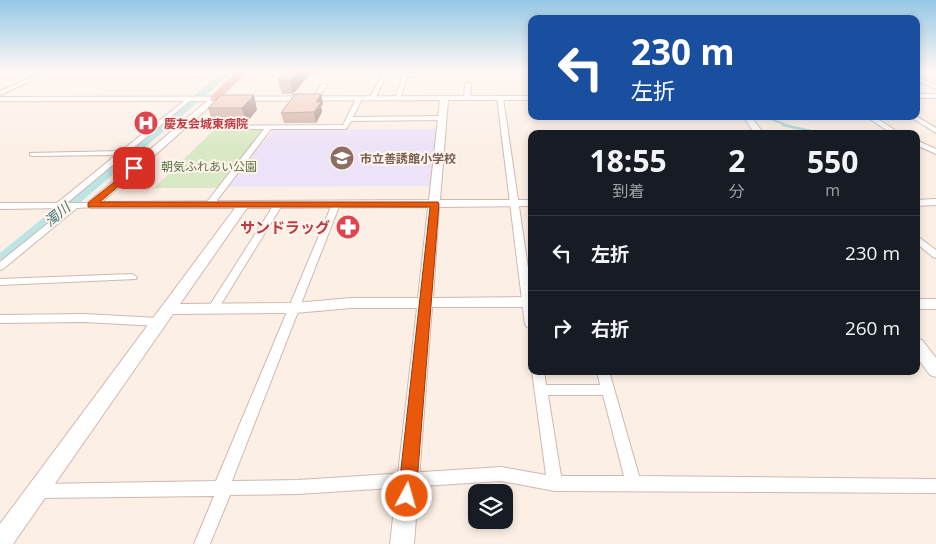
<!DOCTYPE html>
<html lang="ja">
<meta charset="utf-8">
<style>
:root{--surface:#171b24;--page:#20242c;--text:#f1f3f6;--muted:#9ea1a6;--line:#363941}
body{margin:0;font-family:"Open Sans","Noto Sans JP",sans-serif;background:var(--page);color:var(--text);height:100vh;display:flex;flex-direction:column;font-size:19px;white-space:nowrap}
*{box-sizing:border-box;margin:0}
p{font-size:16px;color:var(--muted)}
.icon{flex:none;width:28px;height:28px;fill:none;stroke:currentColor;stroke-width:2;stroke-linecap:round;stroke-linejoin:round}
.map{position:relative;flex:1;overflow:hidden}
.details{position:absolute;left:528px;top:130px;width:392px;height:245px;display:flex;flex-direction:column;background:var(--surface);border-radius:10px;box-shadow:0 2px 8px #0003}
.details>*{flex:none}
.hud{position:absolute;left:528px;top:15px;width:392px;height:105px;border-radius:10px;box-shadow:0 2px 8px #0003;background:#1a4fa0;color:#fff;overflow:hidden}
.fabs{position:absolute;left:468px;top:484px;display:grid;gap:10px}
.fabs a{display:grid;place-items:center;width:45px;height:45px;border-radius:10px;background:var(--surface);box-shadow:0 2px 8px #0003;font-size:25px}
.pin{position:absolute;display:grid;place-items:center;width:42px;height:42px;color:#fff;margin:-21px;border-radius:10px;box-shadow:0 2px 8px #0006}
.me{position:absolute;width:55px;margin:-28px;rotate:6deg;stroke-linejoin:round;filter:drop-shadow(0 0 4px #0008)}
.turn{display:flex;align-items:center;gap:18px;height:105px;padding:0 20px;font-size:22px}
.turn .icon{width:65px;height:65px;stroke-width:2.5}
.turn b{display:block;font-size:35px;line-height:42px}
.eta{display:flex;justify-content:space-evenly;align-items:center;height:85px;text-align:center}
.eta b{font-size:30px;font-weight:700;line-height:35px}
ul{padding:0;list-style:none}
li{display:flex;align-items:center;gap:15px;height:75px;padding:0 20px;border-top:1px solid var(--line)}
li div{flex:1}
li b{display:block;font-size:19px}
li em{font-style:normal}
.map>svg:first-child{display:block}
.education{fill:#ede3f8}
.green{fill:#dae9c5}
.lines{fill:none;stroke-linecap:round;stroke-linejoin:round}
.stream-far1{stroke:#a1d7d6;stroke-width:2}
.stream{stroke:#a1d7d6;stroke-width:2.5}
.river{fill:#bbe5e4;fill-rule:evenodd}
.street-casing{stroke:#cfb8af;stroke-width:2}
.secondary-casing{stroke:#d2b7ad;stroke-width:2}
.highway-casing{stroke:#d8cfcd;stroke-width:2}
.street{fill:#fff;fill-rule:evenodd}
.secondary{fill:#fff;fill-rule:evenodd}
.highway{fill:#f4a79f;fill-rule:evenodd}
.wall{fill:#ceaea3}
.shaded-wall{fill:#a88d85}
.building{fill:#f0cabe;stroke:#a88d85}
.route{fill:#ea580c;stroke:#983908}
.labels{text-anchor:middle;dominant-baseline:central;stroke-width:4;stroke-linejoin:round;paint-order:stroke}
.far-health-label{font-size:12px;font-weight:bold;fill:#be3a42;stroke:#fff4ec;text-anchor:start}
.far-education-label{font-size:12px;font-weight:bold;fill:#785e54;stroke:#fff4ec;text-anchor:start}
.far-park-label{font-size:12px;fill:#587441;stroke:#fff4ec}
.far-water-label{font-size:14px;font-style:italic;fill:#407979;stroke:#fff4ec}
.health-label{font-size:15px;font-weight:bold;fill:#be3a42;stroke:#fff4ec;text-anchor:end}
</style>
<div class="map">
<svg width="936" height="544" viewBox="0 0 936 544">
<rect width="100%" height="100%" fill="#fcf0e6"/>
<polygon class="education" points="274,129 437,129 430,186 228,187"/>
<polygon class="green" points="216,128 266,129 219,188 154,188"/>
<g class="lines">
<g class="stream-far1">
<polyline points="764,116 788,126"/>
<polyline points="865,116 881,126"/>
</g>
<g class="stream">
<polyline points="783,125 825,134"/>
<polyline points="879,125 881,126"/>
</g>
<polygon class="river" points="224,71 234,71 6,266 0,267 0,253"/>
<defs>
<g id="street">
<polygon points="46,71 52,71 0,95 0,91"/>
<polygon points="384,71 388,71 375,99 370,100 369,99"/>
<polygon points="406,72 417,75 414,77 408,76 400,98 395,99 403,74"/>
<polygon points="916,77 936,85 936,89 916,80"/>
<polygon points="468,82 471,84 470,98 467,100 464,98 465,84"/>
<polygon points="322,84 327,85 316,100 312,100 311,99"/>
<polygon points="500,96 503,98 531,288 531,328 527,327 525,324 497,98"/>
<polygon points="189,97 192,99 191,100 67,203 91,203 95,205 94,207 77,208 3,269 0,270 0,262 67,208 0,209 0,203 57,203 116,155 32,156 30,155 30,153 121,151"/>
<polygon points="359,97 362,99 353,117 443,116 446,118 443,120 351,121 347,128 345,129 271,129 212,207 206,207 206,203 264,129 182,129 179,127 180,126 343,125 356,99"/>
<polygon points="865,116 873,116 901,134 893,134"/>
<polygon points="909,116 916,116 936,128 936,133"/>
<polygon points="916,140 936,149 936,154 916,145"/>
<path d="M333,202h6l1,2 -108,277 66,-1 203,-13 45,8 -14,-104h12l2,14h54l-3,-14h12l30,105 297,3v14l-381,-2 -54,-10 -203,13 -68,1 -20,49h-16l20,-48 -176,2 -5,-2 -3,-5 3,-5 5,-2 178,-3zM548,395h55l21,81h-63z"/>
<polygon points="275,203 278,203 282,205 217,311 209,311 208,308"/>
<polygon points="916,235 936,250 936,258 933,257 916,243"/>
<polygon points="132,274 137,277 136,279 0,285 0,279"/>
<polygon points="84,314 159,318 163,319 165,322 163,325 159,326 84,322 0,323 0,315"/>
</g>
<g id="secondary">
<rect x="916" y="94" width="20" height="4"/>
<path d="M531,96v4h-83l-8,100h91v6l-92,1 -6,91 98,-1v10h-99l-18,237h-24l27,-236h-66l-56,5 -122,1 -160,230h-13v-20l235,-316h-144l-6,-3 122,-104h-207v-4zM440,100l-11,100 -327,2 114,-101zM428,207l-10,91h-67l-56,5 -115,1 67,-96z"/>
<polygon points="743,116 751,116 764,134 755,134"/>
<polygon points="936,199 936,205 916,206 916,200"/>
<rect x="916" y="299" width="20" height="10"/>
<polygon points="916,338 922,340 936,358 936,377 930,375 916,356"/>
</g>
<polygon id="highway" points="238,71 247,71 217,101 211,101 211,97"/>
</defs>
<use href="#street" class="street-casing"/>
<use href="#secondary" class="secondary-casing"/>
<use href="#highway" class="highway-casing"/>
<use href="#street" class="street"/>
<use href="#secondary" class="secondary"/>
<use href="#highway" class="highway"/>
</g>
<g class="wall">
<polygon points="288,71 309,71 310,74 293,94 282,94 278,80"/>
<polygon points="321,94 323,104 321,106 322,112 316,123 284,123 281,113"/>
<polygon points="254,95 257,110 246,123 213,123 208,108"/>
</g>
<g class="shaded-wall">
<polygon points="298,71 309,71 310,74 293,94 290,80"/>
<polygon points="321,94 323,104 321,106 322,112 316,123 314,112 316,102"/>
<polygon points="254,95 257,110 246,123 242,108"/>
</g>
<g class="building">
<polygon points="288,71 298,71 290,80 278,80"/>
<polygon points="295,94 321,94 316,102 321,102 314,112 281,113"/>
<polygon points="221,95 254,95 242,108 208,108"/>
</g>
<linearGradient id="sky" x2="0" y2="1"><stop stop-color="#96c8e6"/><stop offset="0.48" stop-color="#fef8f4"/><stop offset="1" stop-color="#fef8f4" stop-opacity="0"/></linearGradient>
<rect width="936" height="147" fill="url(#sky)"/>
<polygon class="route" points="134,166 138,168 137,170 100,202 438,202 439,204 416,496 413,502 407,504 401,502 398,496 430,207 88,207 88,203"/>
<defs>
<symbol id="hospital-disc" viewBox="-11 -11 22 22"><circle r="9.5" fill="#e0444e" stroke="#fff4ec"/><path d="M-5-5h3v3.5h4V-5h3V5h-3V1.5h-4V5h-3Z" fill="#fff"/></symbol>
<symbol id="school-disc" viewBox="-11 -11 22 22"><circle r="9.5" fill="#8d6e63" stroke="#fff4ec"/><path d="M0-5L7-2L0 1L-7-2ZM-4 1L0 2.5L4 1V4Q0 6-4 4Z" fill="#fff"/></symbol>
<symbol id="pharmacy-disc" viewBox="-11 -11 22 22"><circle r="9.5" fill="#e0444e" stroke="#fff4ec"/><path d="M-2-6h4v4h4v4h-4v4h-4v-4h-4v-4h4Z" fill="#fff"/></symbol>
</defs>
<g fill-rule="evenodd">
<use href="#hospital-disc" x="132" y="109" width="28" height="28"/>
<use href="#school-disc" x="328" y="144" width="28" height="28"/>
<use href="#pharmacy-disc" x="334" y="213" width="28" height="28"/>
</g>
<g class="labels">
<g class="far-health-label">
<text x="164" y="123">慶友会城東病院</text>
</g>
<g class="far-education-label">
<text x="360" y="158">市立善誘館小学校</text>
</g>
<g class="far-park-label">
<text x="209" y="166">朝気ふれあい公園</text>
</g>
<g class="far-water-label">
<text transform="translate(57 214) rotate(-40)">濁川</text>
</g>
<g class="health-label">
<text x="330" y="227">サンドラッグ</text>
</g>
</g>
</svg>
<div class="fabs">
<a><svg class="icon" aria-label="layers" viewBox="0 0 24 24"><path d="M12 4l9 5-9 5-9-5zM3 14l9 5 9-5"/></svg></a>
</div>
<div class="pin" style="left:134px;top:168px;background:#d93025"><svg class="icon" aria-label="arrive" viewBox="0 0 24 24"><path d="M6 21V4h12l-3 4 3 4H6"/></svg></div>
<svg class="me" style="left:407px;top:496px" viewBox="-20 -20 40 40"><circle r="17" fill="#ea580c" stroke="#fff" stroke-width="3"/><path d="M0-11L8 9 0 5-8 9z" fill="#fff"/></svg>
<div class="hud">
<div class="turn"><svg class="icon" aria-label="left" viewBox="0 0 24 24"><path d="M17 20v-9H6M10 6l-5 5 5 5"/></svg><div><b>230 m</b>左折</div></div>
</div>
<section class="details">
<div class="eta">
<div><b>18:55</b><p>到着</p></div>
<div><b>2</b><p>分</p></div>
<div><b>550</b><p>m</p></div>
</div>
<ul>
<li><svg class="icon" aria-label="left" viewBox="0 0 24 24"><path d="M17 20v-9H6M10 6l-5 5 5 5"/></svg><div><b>左折</b></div><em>230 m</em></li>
<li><svg class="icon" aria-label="right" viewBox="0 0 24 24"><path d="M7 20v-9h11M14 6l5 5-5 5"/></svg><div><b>右折</b></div><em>260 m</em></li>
</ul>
</section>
</div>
